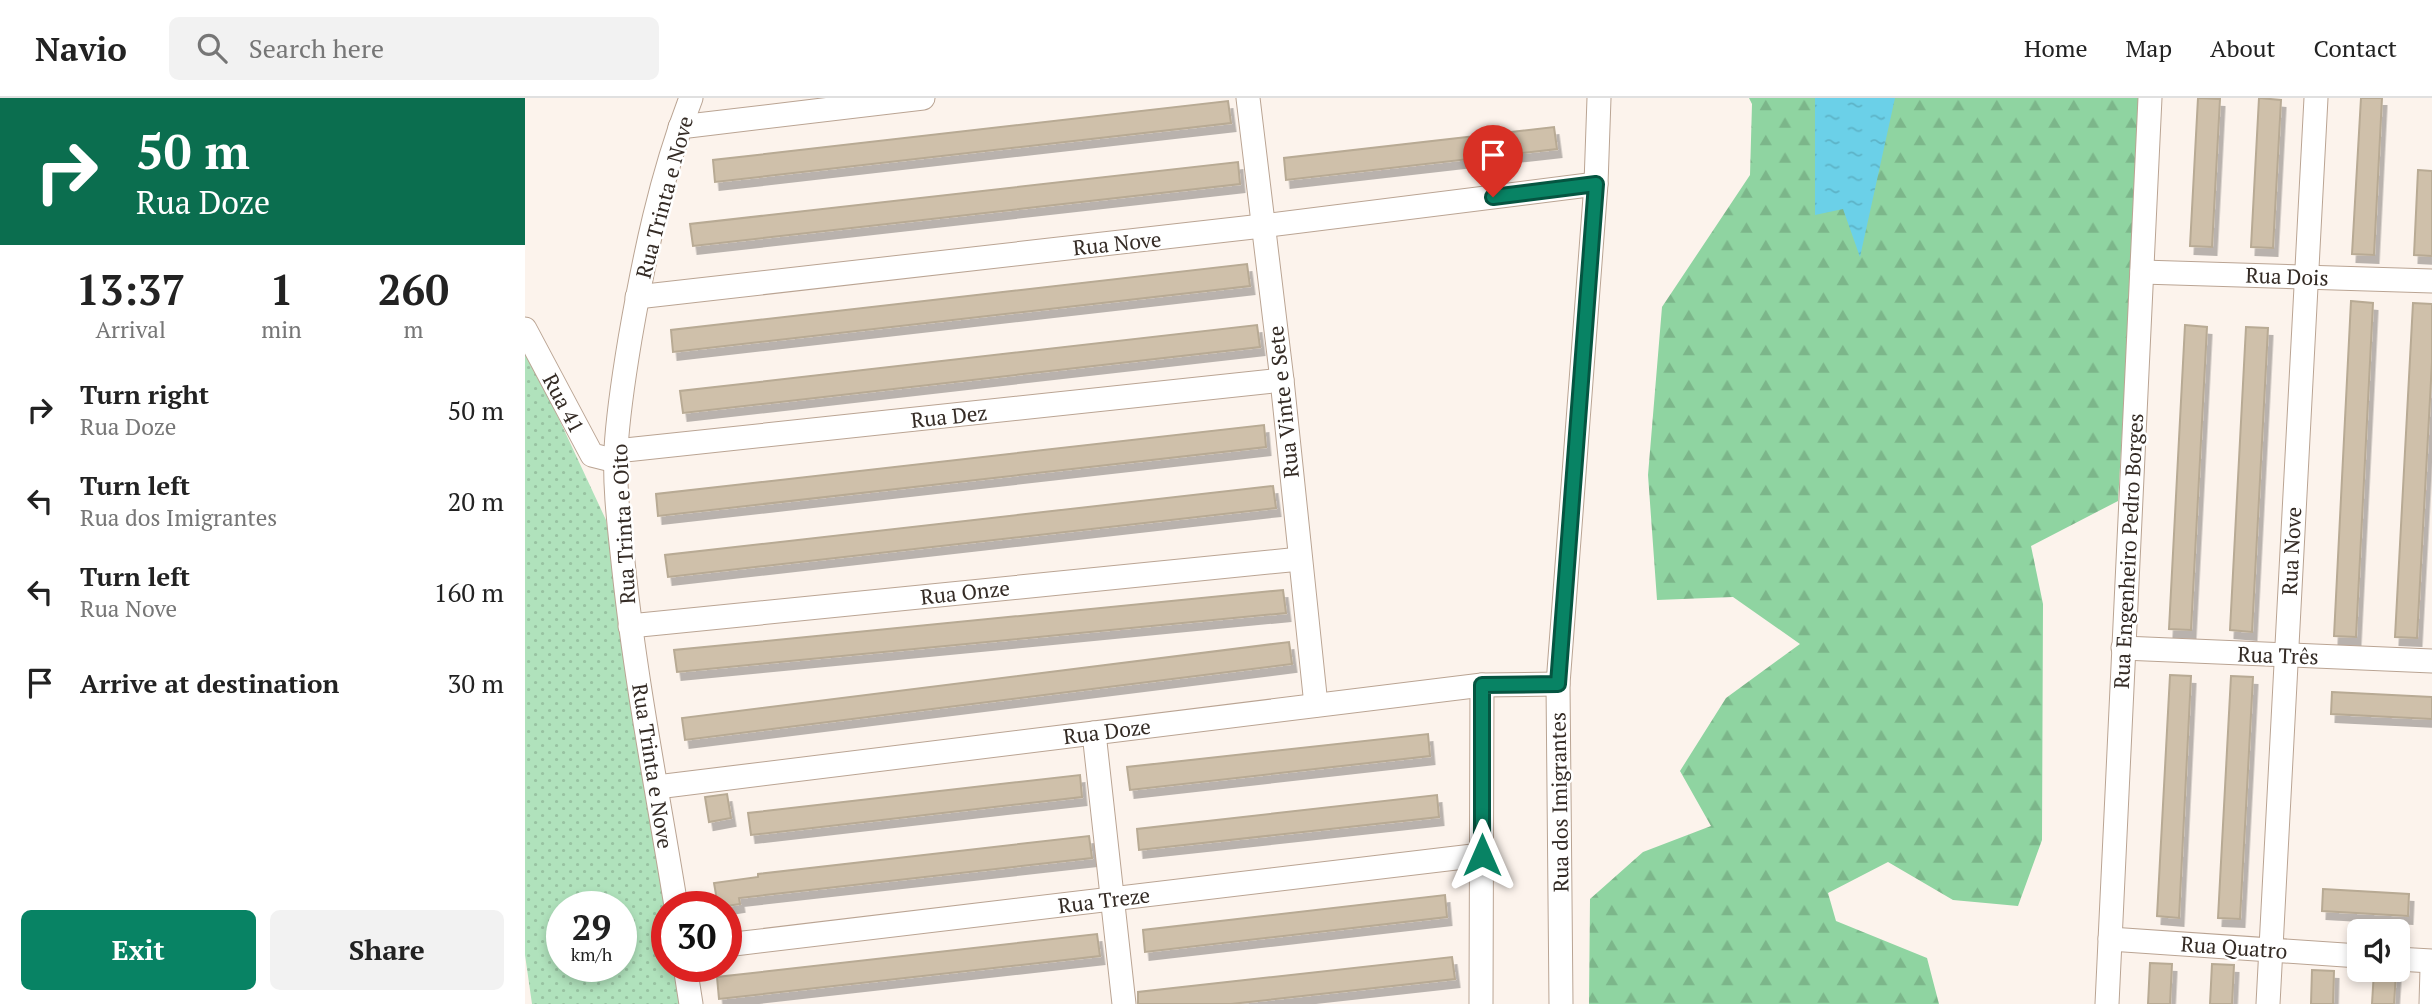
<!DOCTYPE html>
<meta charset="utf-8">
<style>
:root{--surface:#fff;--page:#f2f2f2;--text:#222;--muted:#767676;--line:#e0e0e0;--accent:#088364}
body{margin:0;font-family:"PT Serif",serif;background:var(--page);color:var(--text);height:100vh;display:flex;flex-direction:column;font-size:26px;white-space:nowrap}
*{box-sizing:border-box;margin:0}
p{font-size:23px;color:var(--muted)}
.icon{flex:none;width:38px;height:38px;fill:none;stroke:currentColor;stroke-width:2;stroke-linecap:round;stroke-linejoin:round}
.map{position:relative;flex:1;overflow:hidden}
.sheet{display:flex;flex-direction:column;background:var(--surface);width:525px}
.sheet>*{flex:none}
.hud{background:#0b6e4f;color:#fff;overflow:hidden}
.tools{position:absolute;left:1822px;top:821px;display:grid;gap:14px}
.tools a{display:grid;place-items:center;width:63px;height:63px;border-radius:10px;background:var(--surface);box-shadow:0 4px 10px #0003;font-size:35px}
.speed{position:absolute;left:21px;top:793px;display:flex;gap:14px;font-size:35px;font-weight:700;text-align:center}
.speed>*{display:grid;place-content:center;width:91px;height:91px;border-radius:50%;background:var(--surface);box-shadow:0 4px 10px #0003;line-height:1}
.speed small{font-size:18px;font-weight:400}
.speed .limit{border:10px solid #d22;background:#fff;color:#111}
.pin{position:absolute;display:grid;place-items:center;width:60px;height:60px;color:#fff;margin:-72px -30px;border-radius:50% 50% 50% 0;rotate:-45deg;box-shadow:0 0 7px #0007}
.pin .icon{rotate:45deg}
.me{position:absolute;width:77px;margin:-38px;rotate:0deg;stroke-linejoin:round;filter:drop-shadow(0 0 5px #0008)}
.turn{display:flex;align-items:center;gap:24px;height:147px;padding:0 21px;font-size:32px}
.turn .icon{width:91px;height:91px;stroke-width:2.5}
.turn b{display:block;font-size:49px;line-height:60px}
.eta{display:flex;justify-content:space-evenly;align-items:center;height:119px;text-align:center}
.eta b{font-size:42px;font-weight:700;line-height:49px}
.cta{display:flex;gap:14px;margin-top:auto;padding:14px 21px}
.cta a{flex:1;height:80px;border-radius:10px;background:var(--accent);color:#fff;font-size:28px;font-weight:700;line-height:80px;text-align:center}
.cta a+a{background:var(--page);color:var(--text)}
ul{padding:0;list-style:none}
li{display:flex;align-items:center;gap:21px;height:91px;padding:0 21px}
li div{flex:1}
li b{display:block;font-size:26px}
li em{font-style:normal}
header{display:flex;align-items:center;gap:42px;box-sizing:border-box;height:98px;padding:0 35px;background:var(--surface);border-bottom:2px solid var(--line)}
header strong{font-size:33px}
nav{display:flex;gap:38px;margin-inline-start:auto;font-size:24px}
.search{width:490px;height:63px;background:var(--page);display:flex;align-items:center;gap:18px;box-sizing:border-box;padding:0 24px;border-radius:10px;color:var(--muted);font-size:26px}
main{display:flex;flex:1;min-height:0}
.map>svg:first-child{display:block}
.grass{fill:url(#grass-dots);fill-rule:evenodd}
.forest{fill:url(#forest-firs)}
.water{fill:url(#water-ripples)}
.building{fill:#cfc0aa;stroke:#b8aa94;stroke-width:2;filter:url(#shadow)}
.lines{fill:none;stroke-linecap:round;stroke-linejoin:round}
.street-casing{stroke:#baa493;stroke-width:25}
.street{stroke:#fff;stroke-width:23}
.route-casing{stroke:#055541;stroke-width:18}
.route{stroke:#088364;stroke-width:12}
.labels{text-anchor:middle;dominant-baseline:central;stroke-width:5;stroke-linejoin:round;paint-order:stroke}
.street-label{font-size:21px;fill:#342b25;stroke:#fff}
</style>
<header>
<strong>Navio</strong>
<div class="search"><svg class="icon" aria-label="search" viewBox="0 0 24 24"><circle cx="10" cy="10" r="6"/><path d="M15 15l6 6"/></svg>Search here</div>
<nav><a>Home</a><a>Map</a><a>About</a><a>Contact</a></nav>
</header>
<main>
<section class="sheet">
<div class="hud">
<div class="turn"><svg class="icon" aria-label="right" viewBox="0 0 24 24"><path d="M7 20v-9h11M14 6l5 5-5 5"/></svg><div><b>50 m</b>Rua Doze</div></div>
</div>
<div class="eta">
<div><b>13:37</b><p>Arrival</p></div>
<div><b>1</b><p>min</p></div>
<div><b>260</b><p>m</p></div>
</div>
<ul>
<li><svg class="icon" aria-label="right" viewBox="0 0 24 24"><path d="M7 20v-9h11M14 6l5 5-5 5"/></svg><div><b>Turn right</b><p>Rua Doze</p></div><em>50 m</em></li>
<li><svg class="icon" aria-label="left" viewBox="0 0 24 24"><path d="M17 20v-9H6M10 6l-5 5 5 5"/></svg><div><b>Turn left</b><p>Rua dos Imigrantes</p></div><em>20 m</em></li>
<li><svg class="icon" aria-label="left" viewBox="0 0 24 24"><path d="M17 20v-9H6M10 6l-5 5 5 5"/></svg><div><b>Turn left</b><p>Rua Nove</p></div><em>160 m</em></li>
<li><svg class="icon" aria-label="arrive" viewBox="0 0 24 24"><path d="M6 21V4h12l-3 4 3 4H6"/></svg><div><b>Arrive at destination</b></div><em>30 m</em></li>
</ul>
<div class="cta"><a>Exit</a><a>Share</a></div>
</section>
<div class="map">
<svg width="1907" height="906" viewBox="0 0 1907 906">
<defs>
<pattern id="grass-dots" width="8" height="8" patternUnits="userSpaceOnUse" patternTransform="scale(1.75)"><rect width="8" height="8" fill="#b0e2bc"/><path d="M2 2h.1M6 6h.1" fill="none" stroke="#98c2a1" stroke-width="1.8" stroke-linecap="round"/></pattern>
<pattern id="forest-firs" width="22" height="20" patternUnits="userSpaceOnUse" patternTransform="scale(1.75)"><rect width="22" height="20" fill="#8fd4a1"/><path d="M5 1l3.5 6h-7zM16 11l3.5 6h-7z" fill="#7cb68a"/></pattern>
<pattern id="water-ripples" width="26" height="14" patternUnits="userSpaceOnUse" patternTransform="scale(1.75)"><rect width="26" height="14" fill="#6bd0e8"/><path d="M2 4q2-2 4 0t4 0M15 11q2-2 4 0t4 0" fill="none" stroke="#5db3c7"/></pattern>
<filter id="shadow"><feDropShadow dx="4.5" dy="8" stdDeviation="0" flood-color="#0004"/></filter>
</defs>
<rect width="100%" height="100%" fill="#fcf3ec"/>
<path class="grass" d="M0,248l81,174 61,391v55h8l6,38h-149l-7,-49zM37,808h59v60h-59z"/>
<polygon class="forest" points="1224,0 1617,0 1593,403 1506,448 1518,506 1517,742 1493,808 1428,802 1363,764 1303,795 1311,823 1402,860 1414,906 1064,906 1065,801 1118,754 1186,728 1155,673 1201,600 1275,546 1208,499 1132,502 1123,377 1137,209 1225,77 1227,6"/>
<polygon class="water" points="1290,0 1370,0 1335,159 1318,111 1290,117"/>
<g class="building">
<polygon points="1673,0 1695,1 1687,149 1665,148"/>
<polygon points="1734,0 1756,2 1748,150 1726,149"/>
<polygon points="1836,0 1857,0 1849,157 1827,156"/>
<polygon points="703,3 706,25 190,84 188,62"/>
<polygon points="1029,29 1032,51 761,82 759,60"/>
<polygon points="713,64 715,86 168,148 165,126"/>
<polygon points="1893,72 1907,73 1907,158 1889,157"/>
<polygon points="722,166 725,188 148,254 146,232"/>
<polygon points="1826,203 1848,205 1831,539 1809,538"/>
<polygon points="1888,205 1907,206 1907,264 1892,540 1870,539"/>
<polygon points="732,227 735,249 158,315 155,293"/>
<polygon points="1660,227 1682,229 1666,532 1644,531"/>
<polygon points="1721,229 1743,230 1727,534 1705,532"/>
<polygon points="739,327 741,349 133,418 131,396"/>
<polygon points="748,388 751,410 143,479 140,457"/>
<polygon points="758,492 761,515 152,574 149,552"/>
<polygon points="764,544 767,566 160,642 157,620"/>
<polygon points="1645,577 1666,578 1654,820 1632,818"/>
<polygon points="1706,578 1728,579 1715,821 1693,820"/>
<polygon points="1807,594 1907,599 1907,621 1806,616"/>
<polygon points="903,636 905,658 605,692 602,669"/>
<polygon points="555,677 557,699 226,737 223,715"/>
<polygon points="202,696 206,720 184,724 180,699"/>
<polygon points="912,697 914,719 614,752 612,731"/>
<polygon points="564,738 567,760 214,800 215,806 202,808 193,808 189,785 233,779 233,776"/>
<polygon points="1798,791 1884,796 1883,818 1797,813"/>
<polygon points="920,797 922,819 620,854 618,832"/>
<polygon points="572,836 575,858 194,901 192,879"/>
<polygon points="927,859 930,881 706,906 613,906 613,894"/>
<polygon points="1625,865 1647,866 1645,906 1623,906"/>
<polygon points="1687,866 1709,867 1707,906 1685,906"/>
<polygon points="1787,872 1809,873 1808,906 1786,906"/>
<polygon points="1849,873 1871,875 1869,906 1847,906"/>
</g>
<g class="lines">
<defs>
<g id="street">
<polyline points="723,0 757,282 791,607"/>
<polyline points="155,29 398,0"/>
<polyline points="1617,174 1907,183"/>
<polyline points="112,199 737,128 1071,86"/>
<polyline points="0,231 67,357 91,363"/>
<polyline points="91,353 757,282"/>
<polyline points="105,528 775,461"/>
<polyline points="1598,550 1907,563"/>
<polyline points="569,635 599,906"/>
<polyline points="132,689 957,587 1033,586"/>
<path d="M151,808c-18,-111 -40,-223 -52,-335 -4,-39 -10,-82 -8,-122 2,-36 8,-74 14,-110 14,-81 31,-164 61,-241"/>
<polyline points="1585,841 1834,858"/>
<polyline points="201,847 956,757"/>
<polyline points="1872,861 1907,863"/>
<polyline points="160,868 166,906"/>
<polyline points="956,906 957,587"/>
<polyline points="1036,906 1033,586 1071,86 1074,0"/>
<polyline points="1582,906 1625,0"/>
<polyline points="1743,906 1791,0"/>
<polyline points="1906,906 1907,870"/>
</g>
</defs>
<use href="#street" class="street-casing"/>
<use href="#street" class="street"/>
</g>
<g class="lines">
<defs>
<polyline id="route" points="957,757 957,587 1033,586 1071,86 968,99"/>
</defs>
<use href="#route" class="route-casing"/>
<use href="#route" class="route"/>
</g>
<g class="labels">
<g class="street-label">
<text transform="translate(139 99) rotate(-75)">Rua Trinta e Nove</text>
<text transform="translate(592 145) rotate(-6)">Rua Nove</text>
<text transform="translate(1762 178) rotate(2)">Rua Dois</text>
<text transform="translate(758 304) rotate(-96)">Rua Vinte e Sete</text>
<text transform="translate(39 305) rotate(62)">Rua 41</text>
<text transform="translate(424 318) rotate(-6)">Rua Dez</text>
<text transform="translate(98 426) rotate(-93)">Rua Trinta e Oito</text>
<text transform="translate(1603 453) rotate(-87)">Rua Engenheiro Pedro Borges</text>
<text transform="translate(1766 453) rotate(-87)">Rua Nove</text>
<text transform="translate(440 494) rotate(-6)">Rua Onze</text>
<text transform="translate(1753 557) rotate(2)">Rua Três</text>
<text transform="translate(582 633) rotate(-7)">Rua Doze</text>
<text transform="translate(128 668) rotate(81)">Rua Trinta e Nove</text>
<text transform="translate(1034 704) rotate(-91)">Rua dos Imigrantes</text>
<text transform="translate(579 802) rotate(-7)">Rua Treze</text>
<text transform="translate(1709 849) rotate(4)">Rua Quatro</text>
</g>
</g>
</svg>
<div class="tools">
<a><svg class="icon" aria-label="sound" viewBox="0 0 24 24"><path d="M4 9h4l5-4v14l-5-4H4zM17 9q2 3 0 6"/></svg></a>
</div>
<div class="speed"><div>29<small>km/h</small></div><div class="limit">30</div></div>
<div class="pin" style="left:968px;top:99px;background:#d93025"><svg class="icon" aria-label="arrive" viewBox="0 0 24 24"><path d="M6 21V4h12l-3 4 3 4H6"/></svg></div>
<svg class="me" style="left:957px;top:757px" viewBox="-20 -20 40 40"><path d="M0-17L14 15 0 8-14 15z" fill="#088364" stroke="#fff" stroke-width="4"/></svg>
</div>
</main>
